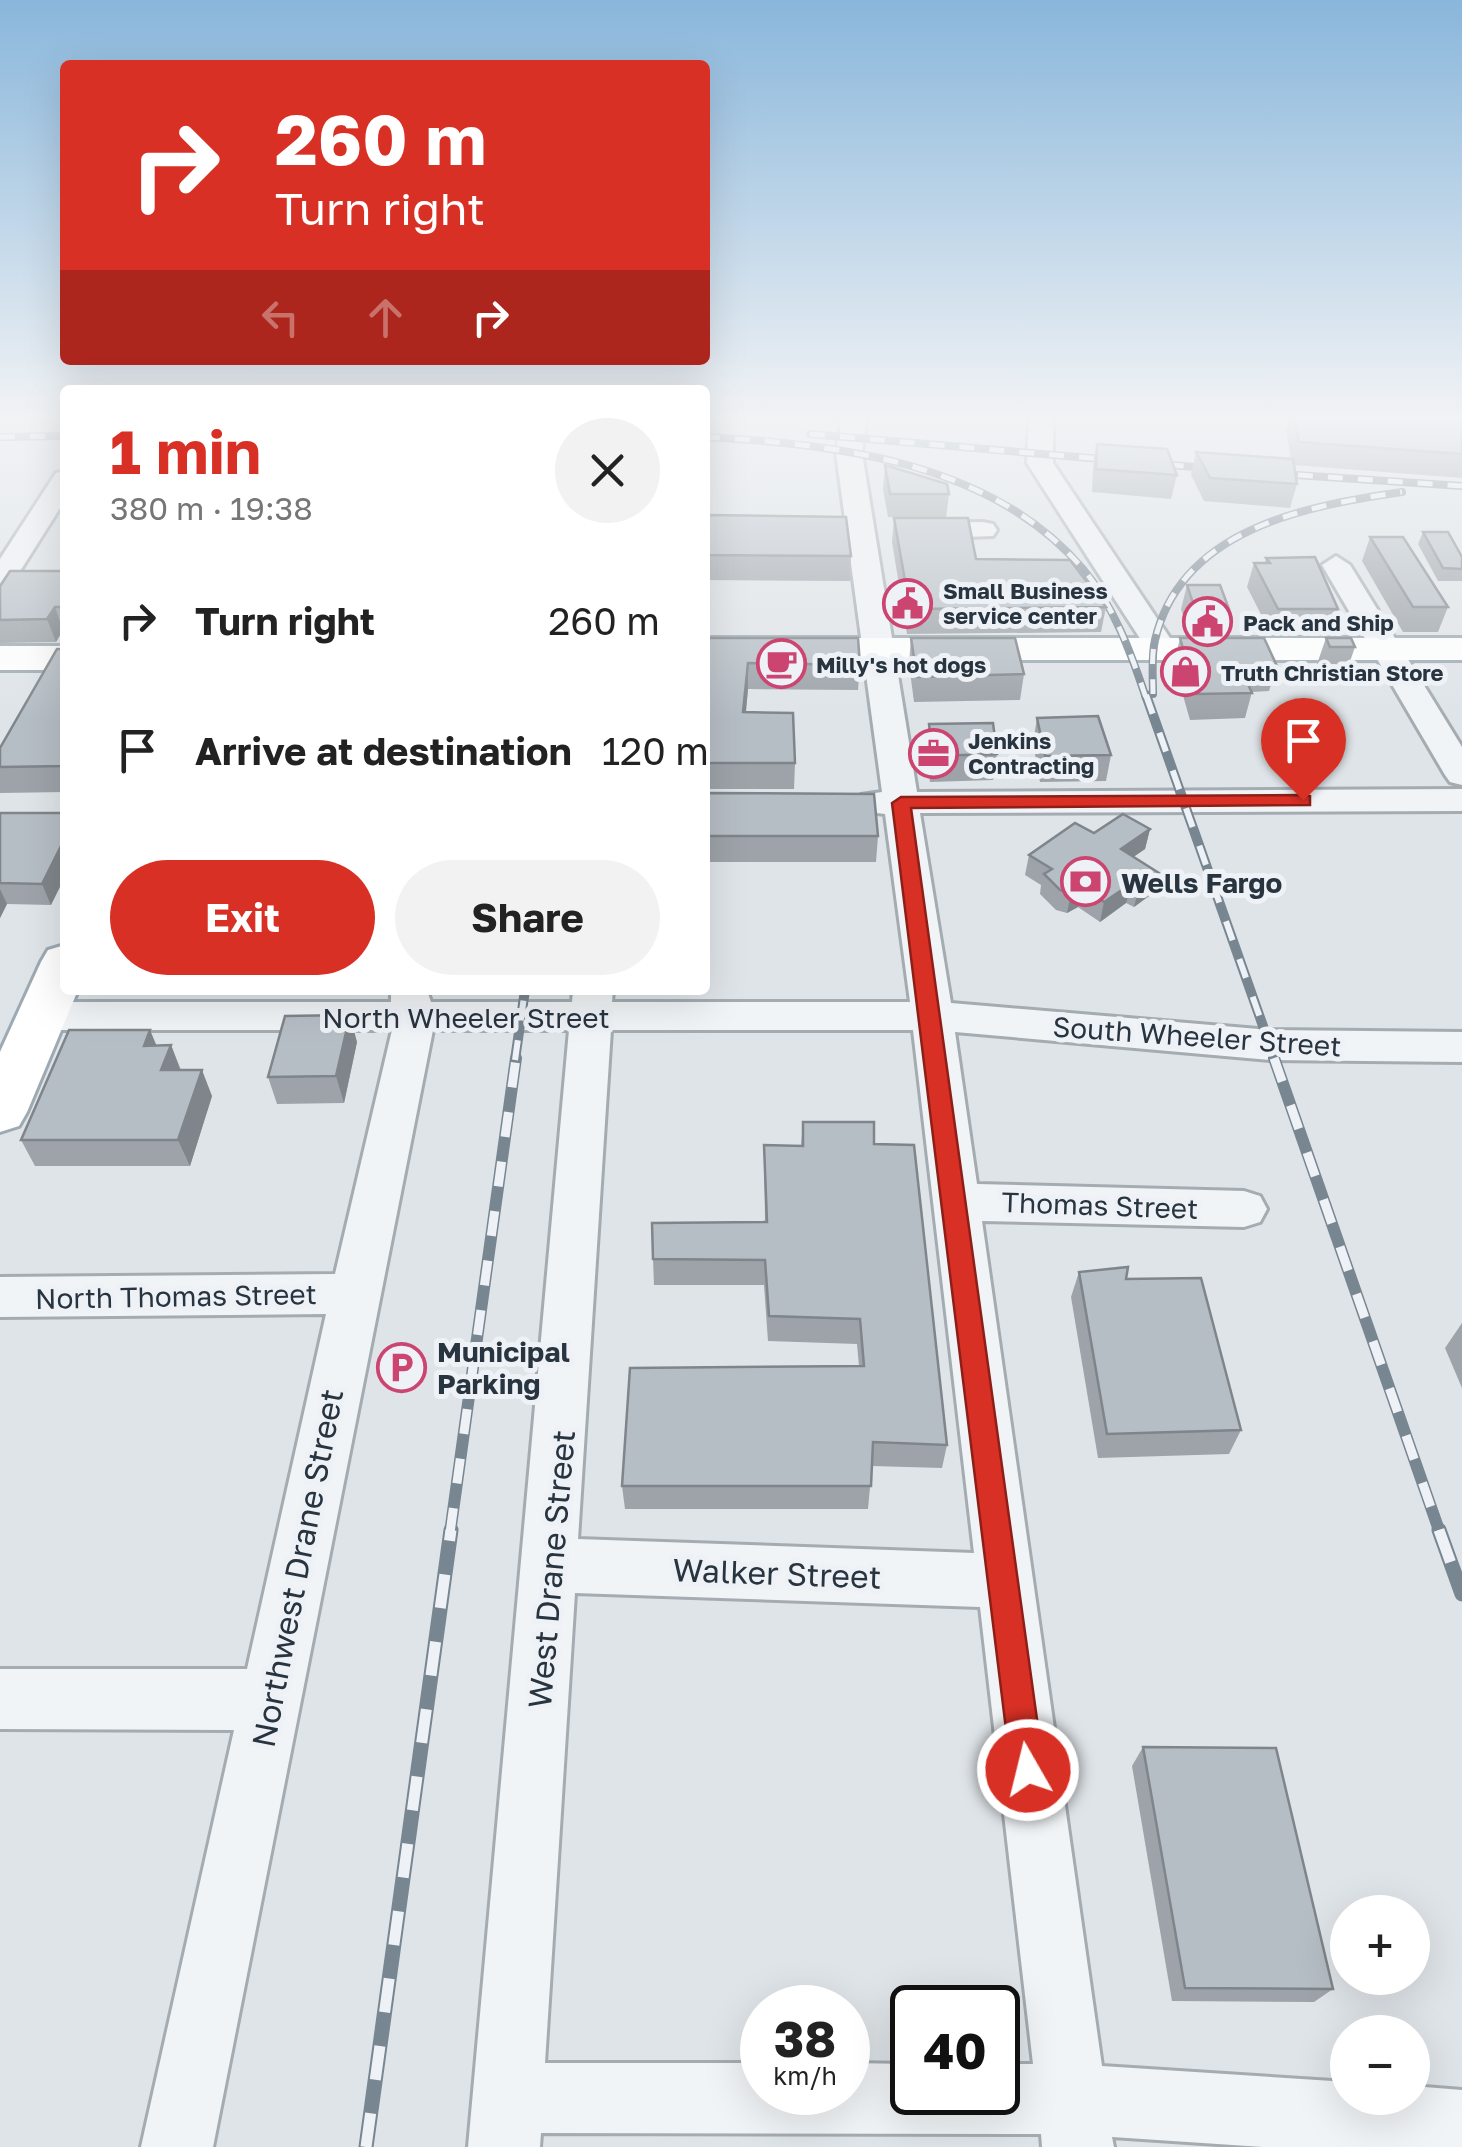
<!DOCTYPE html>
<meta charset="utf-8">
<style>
:root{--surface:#fff;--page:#f2f2f2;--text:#222;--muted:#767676;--accent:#d93025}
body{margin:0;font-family:"Golos Text",sans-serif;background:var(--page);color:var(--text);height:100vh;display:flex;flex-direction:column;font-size:38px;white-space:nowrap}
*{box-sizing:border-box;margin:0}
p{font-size:32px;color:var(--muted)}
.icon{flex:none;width:55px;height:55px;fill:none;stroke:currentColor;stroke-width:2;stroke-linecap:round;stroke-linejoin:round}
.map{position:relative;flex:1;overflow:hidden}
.details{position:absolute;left:60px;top:385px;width:650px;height:610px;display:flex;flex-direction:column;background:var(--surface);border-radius:10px;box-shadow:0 10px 40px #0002}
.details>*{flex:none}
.banner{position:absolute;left:60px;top:60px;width:650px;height:305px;border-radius:10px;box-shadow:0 10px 40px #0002;background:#d93025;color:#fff;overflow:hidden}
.fabs{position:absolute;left:1330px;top:1895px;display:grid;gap:20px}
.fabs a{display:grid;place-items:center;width:100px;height:100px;border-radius:50%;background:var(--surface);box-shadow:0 10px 40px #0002;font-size:50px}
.speed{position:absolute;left:740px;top:1985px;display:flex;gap:20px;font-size:50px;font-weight:700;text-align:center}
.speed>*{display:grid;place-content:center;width:130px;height:130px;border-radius:50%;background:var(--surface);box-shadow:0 10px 40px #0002;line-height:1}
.speed small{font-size:25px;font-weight:400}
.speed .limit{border:5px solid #111;border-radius:15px;background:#fff;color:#111}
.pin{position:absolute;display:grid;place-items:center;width:85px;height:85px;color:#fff;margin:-102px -42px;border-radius:50% 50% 50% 0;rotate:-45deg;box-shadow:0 0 10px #0007}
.pin .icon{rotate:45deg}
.me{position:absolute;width:110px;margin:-55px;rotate:352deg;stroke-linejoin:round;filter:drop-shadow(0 0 8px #0008)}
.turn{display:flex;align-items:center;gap:35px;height:210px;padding:0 50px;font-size:45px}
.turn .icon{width:130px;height:130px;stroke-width:2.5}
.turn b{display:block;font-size:70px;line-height:85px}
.lanes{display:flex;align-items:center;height:95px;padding:0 50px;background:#0003;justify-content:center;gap:50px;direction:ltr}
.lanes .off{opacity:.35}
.round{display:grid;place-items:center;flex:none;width:105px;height:105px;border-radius:52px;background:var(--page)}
.headline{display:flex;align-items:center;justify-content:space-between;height:170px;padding:0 50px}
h1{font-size:60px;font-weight:700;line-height:75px;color:var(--accent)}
.button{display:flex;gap:20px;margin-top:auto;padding:20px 50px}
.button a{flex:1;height:115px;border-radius:60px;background:var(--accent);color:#fff;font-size:40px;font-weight:700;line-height:115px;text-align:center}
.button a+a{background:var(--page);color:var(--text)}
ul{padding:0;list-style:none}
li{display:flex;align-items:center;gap:30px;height:130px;padding:0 50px}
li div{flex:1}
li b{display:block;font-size:38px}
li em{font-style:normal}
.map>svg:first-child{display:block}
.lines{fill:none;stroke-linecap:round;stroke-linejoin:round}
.minor-casing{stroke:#a4acb2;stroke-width:6}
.major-casing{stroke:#9eaab3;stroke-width:6}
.minor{fill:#f1f4f6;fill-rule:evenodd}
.major{fill:#fff;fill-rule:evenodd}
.rail-far3-casing{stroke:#788691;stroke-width:8}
.rail-far2-casing{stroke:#788691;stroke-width:10}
.rail-far1-casing{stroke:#788691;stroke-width:12}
.rail-casing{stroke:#788691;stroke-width:15}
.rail-far3{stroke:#eef2f6;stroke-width:5;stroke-dasharray:15;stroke-linecap:butt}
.rail-far2{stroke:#eef2f6;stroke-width:6;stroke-dasharray:20;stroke-linecap:butt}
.rail-far1{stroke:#eef2f6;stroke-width:9;stroke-dasharray:25;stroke-linecap:butt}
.rail{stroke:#eef2f6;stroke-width:11;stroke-dasharray:34;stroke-linecap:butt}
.wall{fill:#9da3a9}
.shaded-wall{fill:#7f858a}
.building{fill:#b6bec5;stroke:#7f858a;stroke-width:2.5}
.route{fill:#d93025;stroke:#8d1f18;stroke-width:2.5}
.labels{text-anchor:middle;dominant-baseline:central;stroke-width:10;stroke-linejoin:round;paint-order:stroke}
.far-poi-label{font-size:22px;font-weight:bold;fill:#28343f;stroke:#eef2f6;text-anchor:start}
.poi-label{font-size:28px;font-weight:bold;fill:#28343f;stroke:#eef2f6;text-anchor:start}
.street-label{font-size:28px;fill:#28343f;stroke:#eef2f6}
.near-street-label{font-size:32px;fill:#28343f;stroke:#eef2f6}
</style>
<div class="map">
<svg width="1462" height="2147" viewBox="0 0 1462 2147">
<rect width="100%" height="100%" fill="#dfe4e8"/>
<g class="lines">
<defs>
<g id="minor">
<path d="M842,419h24l-4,34 55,339 545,-3v22l-542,2 31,190 319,27 192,2v30l-192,-2 -315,-28 22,152 267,7 16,5 7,13 -7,13 -16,5 -262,-6 120,845 246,16v16h64v-12l50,4v57h-199l-151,-10 2,10h-72l-1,-13 -500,-1 -1,14h-72l101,-1117h-136l-220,1117h-72l93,-417 -234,-1v-60h247l79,-355 -326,3v-40l335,-3 57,-244h-352l-14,-4 -6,-10 6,-10 14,-4h351v-12h36l4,12h141l1,-12h40l-1,12h298l-25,-188 -24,-3 -6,-8 6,-8 21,-3 -46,-339zM611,1030h302l61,523 -396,-14zM575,1593l405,14 53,457h-35v28h-86v-28l-64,-1v29h-86v-29h-217z"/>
<polygon points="1029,419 1053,419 1053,463 1176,647 1172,654 1150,654 1027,463"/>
<polygon points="65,471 65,500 10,587 0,590 0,559 56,473"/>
<polygon points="983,522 993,524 997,530 993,536 914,539 900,531 914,523"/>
<polygon points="1336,556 1350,565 1462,747 1462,785 1450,782 1445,775 1322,565"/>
</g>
<g id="major">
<rect x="705" y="638" width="757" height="22"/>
<rect x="0" y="646" width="65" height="24"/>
<polygon points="65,945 65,990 78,990 27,1112 19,1126 0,1132 0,1052 41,962 48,950"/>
</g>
</defs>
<use href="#minor" class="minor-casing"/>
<use href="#major" class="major-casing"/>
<use href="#minor" class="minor"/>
<use href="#major" class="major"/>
<defs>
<g id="rail-far3">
<polyline points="810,434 1218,469"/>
<polyline points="0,437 65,436"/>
<path d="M705,437c131,7 287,25 378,132 31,37 48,84 63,129"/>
<polyline points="1268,473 1462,486"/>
<path d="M1153,694c0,-17 -2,-37 2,-54 26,-111 150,-134 247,-148"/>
</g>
<g id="rail-far2">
<polyline points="1146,695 1275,1060"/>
<polyline points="515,1060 525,990"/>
</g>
<g id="rail-far1">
<polyline points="1274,1058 1440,1533"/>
<polyline points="450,1533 516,1058"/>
</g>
<g id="rail">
<polyline points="1439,1530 1462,1594"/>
<polyline points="366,2147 451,1530"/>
</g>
</defs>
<use href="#rail-far3" class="rail-far3-casing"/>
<use href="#rail-far2" class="rail-far2-casing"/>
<use href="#rail-far1" class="rail-far1-casing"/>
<use href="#rail" class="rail-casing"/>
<use href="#rail-far3" class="rail-far3"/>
<use href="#rail-far2" class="rail-far2"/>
<use href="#rail-far1" class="rail-far1"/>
<use href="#rail" class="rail"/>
</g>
<g class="wall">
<polygon points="1289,419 1462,420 1462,478 1294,465 1297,484 1290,508 1204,501 1191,475 1196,452 1291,459 1286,430"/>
<polygon points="1097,444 1177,475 1171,499 1092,492 1093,467"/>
<polygon points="885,465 949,494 946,518 976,559 1106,607 1101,632 907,634 892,542 894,518 917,518 888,517 883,489"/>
<polygon points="705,515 851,556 850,581 705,580"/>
<polygon points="1423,532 1462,557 1462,581 1438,581 1418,544"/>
<polygon points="1370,537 1448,607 1438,632 1403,632 1362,561"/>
<polygon points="1266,558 1338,609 1330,634 1271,634 1247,587 1254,563 1265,563"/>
<polygon points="65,571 65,630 63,630 56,642 0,643 0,586"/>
<polygon points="1187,585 1229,609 1222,634 1189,634 1181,609"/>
<polygon points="705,638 860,665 858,690 748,689 746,712 795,763 794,789 705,789"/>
<polygon points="911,638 1024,674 1020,700 914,702 909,664"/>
<polygon points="1180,638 1277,666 1269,691 1252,692 1245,718 1190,720 1174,664"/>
<polygon points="1326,638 1355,647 1346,673 1321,673 1317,664"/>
<polygon points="65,649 65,792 0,793 0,748"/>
<polygon points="1037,718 1111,755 1106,781 1040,782 1033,743"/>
<polygon points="929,724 997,754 993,780 930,782 926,750"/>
<polygon points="705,793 878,836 876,862 705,862"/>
<polygon points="0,813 65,813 51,905 7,904 0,918"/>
<polygon points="1150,829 1145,849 1133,857 1159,873 1153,893 1134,907 1126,903 1100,922 1078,907 1067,913 1056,910 1040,894 1041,885 1025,875 1029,855 1094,833"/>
<polygon points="357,1042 344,1103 277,1104 268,1077"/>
<polygon points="171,1045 181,1070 212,1096 190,1166 35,1166 21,1140 157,1046"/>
<polygon points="803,1122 874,1144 947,1445 942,1468 872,1466 868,1509 625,1509 622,1486 859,1366 857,1344 768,1341 764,1285 654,1285 653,1259 765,1222 764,1145 801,1146"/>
<polygon points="1079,1272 1126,1279 1241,1430 1229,1454 1098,1458 1071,1297"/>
<polygon points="1462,1323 1462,1388 1445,1348"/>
<polygon points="1143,1747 1333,1989 1314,2002 1172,2001 1132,1766"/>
</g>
<g class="shaded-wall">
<polygon points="55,607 63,630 56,642 47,619"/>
<polygon points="748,663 748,689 743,738 743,712"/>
<polygon points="1150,829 1145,849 1116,869 1121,849"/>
<polygon points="65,838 65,877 51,905 42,884"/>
<polygon points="1159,873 1153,893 1134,907 1139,887"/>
<polygon points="1132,883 1126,903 1100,922 1104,902"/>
<polygon points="1083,887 1078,907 1067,913 1071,893"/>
<polygon points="0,889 7,904 0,918"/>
<polygon points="350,1015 357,1042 344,1103 336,1076"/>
<polygon points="150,1030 161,1056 144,1046"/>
<polygon points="171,1045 181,1072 161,1070"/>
<polygon points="202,1070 212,1096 190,1166 178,1140"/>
</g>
<g class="building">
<polygon points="1294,419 1462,420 1462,454 1299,442"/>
<polygon points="1097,444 1167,449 1177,475 1096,469"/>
<polygon points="1196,452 1293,459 1297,484 1210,478"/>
<polygon points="885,465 947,484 949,494 890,494"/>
<polygon points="705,515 846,517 851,556 705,555"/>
<polygon points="894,518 968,518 976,559 1070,560 1106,607 910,609"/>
<polygon points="1423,532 1448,532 1462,557 1462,569 1443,568"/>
<polygon points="1370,537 1403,537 1448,607 1413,607"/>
<polygon points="1315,557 1338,609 1278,609 1254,563 1270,563 1266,558"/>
<polygon points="10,571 65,571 65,607 55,607 47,619 0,620 0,586"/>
<polygon points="1187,585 1220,585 1229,609 1195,609"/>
<polygon points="705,638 858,638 860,665 748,663 743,712 793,713 795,763 705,763"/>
<polygon points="911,638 1015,638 1024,674 917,677"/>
<polygon points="1180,638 1264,638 1277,666 1240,667 1252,693 1197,694"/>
<polygon points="1326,638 1351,638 1355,647 1330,647"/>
<polygon points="57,649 65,649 65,766 0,767 0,748"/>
<polygon points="1098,716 1111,755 1045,756 1037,718"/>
<polygon points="993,723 997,754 933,756 929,724"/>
<polygon points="705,793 874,794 878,836 705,836"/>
<polygon points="0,813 65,813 65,838 42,884 0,883"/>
<polygon points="1123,814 1150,829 1121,849 1159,873 1139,887 1132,883 1104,902 1083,887 1071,893 1060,890 1044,874 1052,869 1029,855 1075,823 1094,833"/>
<polygon points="350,1015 336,1076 268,1077 285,1016"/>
<polygon points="69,1030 150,1030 144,1046 171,1045 161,1070 202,1070 178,1140 21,1140"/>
<polygon points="803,1122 874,1122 874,1144 914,1145 947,1445 873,1442 871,1486 622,1486 630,1368 864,1366 860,1319 769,1316 765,1260 653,1259 652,1223 767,1222 764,1145 803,1146"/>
<polygon points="1128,1267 1126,1279 1201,1278 1241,1430 1107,1434 1079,1272"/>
<polygon points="1143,1747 1276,1748 1333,1989 1185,1988"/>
</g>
<linearGradient id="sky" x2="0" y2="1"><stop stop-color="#89b6db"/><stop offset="0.58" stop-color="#f1f3f5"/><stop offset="1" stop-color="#f1f3f5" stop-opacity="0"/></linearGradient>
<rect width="1462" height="719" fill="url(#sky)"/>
<polygon class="route" points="1303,795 1310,796 1310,805 911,808 1044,1770 1039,1781 1028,1786 1016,1781 1011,1770 892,803 901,797"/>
<defs>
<symbol id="civic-ring" viewBox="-11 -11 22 22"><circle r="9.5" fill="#eef2f6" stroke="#cc4470" stroke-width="1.5"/><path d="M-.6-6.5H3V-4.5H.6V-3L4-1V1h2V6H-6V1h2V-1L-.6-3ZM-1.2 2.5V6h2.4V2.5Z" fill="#cc4470"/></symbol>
<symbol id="cafe-ring" viewBox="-11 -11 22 22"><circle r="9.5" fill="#eef2f6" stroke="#cc4470" stroke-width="1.5"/><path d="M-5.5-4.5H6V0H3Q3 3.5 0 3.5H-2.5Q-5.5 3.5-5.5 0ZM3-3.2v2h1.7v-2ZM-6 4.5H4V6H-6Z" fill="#cc4470"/></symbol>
<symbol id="shop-ring" viewBox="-11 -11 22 22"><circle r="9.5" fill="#eef2f6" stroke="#cc4470" stroke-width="1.5"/><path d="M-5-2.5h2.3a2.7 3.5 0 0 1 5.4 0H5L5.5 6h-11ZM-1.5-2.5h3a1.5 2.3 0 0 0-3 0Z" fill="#cc4470"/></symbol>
<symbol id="office-ring" viewBox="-11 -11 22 22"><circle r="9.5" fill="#eef2f6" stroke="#cc4470" stroke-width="1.5"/><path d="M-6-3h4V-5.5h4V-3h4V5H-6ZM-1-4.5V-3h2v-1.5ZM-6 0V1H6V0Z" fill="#cc4470"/></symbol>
<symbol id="bank-ring" viewBox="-11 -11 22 22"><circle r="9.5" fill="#eef2f6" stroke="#cc4470" stroke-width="1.5"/><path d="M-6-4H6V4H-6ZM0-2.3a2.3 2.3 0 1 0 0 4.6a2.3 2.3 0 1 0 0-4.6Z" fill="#cc4470"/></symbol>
<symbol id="parking-ring" viewBox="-11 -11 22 22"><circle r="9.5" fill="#eef2f6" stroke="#cc4470" stroke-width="1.5"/><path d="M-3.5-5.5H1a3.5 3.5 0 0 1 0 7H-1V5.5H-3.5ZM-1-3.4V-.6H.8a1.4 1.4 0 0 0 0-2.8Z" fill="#cc4470"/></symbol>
</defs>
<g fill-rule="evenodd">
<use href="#civic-ring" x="880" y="576" width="55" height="55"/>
<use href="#civic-ring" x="1180" y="594" width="55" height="55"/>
<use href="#cafe-ring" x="754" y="636" width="55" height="55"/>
<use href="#shop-ring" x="1158" y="644" width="55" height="55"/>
<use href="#office-ring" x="906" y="726" width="55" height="55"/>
<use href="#bank-ring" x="1058" y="854" width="55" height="55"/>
<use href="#parking-ring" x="374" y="1340" width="55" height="55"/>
</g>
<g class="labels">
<g class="far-poi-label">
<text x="943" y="590">Small Business<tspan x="943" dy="25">service center</tspan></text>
<text x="1243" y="622">Pack and Ship</text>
<text x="816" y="664">Milly's hot dogs</text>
<text x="1221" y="672">Truth Christian Store</text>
<text x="968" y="740">Jenkins<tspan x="968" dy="25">Contracting</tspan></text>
</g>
<g class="poi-label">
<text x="1121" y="882">Wells Fargo</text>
<text x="437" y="1351">Municipal<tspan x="437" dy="32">Parking</tspan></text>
</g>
<g class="street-label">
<text x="466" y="1017">North Wheeler Street</text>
<text transform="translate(1197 1036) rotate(4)">South Wheeler Street</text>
<text transform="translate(1100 1205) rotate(2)">Thomas Street</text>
<text transform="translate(176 1296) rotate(-1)">North Thomas Street</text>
</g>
<g class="near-street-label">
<text transform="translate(297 1568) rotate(-79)">Northwest Drane Street</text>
<text transform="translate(551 1569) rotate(-85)">West Drane Street</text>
<text transform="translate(777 1573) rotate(2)">Walker Street</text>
</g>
</g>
</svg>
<div class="fabs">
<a>+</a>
<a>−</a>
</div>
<div class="speed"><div>38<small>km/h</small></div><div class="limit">40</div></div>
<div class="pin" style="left:1303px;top:800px;background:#d93025"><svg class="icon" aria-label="arrive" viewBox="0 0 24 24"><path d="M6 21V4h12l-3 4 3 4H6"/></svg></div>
<svg class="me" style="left:1028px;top:1770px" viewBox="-20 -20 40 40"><circle r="17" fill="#d93025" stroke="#fff" stroke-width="3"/><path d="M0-11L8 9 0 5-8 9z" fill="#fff"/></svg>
<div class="banner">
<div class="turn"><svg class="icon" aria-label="right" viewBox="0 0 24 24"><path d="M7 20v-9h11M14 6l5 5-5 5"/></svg><div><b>260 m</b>Turn right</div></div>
<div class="lanes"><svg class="icon off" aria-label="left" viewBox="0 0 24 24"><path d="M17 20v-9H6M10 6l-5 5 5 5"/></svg><svg class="icon off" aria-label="ahead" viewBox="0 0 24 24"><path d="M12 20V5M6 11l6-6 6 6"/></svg><svg class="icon" aria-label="right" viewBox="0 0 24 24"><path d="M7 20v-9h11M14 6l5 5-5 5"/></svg></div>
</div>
<section class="details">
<div class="headline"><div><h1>1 min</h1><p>380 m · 19:38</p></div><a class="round"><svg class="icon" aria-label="close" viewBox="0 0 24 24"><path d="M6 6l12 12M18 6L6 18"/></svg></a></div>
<ul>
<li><svg class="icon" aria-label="right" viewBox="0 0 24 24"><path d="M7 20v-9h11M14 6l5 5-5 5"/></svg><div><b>Turn right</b></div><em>260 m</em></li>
<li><svg class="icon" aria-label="arrive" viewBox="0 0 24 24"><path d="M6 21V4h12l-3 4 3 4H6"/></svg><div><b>Arrive at destination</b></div><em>120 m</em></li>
</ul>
<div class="button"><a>Exit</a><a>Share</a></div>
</section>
</div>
